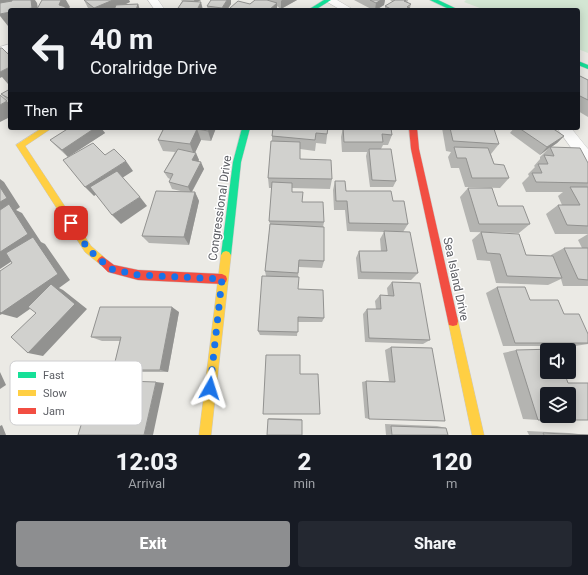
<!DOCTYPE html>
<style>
:root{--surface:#171b24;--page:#242831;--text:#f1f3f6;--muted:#9ea1a6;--accent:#8d8e90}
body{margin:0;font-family:Roboto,sans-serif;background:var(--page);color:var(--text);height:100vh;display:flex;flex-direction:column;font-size:15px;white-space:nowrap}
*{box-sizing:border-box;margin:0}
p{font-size:13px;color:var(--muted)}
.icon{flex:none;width:22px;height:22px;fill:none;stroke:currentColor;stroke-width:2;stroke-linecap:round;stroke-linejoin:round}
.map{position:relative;height:435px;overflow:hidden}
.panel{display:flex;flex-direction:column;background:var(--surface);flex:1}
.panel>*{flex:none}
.hud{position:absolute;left:8px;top:8px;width:572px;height:122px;border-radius:4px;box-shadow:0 2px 10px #0003;background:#171b24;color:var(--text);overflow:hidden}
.fabs{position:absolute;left:540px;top:343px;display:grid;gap:8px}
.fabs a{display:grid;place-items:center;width:36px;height:36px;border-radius:4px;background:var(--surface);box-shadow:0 2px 10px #0003;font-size:20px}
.pin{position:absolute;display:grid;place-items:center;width:34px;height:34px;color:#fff;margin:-17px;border-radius:8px;box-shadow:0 2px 6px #0006}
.me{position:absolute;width:44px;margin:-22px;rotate:6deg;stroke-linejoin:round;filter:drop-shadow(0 0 3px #0008)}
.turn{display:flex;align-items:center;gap:14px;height:84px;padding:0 16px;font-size:18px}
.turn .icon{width:52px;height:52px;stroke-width:2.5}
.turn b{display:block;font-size:28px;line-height:34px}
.then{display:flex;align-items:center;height:38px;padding:0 16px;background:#0003;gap:8px;font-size:15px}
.eta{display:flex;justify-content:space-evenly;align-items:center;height:68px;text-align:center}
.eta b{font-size:24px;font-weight:800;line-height:28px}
.cta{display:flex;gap:8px;margin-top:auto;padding:8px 16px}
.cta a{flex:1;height:46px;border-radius:4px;background:var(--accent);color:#fff;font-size:16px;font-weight:800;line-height:46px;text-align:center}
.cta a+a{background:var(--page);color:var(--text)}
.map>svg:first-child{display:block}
.green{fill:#d3e6d3}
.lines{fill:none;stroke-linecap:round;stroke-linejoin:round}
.street-casing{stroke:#c7c7c7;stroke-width:1}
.fast-casing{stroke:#c8c7c6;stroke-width:1}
.slow-casing{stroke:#c8c7c6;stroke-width:1}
.jam-casing{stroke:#c8c7c6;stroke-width:1}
.street{fill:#fcfcfb;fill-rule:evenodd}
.fast{fill:#16e098;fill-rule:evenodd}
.slow{fill:#ffcf43;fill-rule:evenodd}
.jam{fill:#f24e42;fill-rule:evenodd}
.wall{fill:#b4b4b1}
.shaded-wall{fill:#929290}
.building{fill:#d1d1ce;stroke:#929290;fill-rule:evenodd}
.route{stroke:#1a73e8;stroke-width:7;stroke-dasharray:0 12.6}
.labels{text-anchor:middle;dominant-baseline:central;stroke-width:3;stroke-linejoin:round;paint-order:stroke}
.street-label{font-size:12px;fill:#5b5d63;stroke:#fff}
.key{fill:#fff;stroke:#ceced0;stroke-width:1}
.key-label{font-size:11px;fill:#5b5d63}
</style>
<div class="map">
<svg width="588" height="435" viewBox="0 0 588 435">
<rect width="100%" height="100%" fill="#ebeae5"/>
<polygon class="green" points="466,0 588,0 588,53 578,49 578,10 485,10 464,2"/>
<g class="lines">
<defs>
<g id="street">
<polygon points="148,0 158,0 165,10 155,10"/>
<polygon points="324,0 337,0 354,10 341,10"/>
<polygon points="10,44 10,51 0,54 0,47"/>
<polygon points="557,128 571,128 588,149 588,166 583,164"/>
</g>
<g id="fast">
<polygon points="324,0 331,0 315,10 308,10"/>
<polygon points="430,0 438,0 459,10 451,10"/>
<polygon points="578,61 588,65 588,69 578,65"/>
<polygon points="242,128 250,128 241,162 231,255 229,258 226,259 223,258 221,255 233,162"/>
</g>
<g id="slow">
<polygon points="42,128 52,128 25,146 91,246 105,258 107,261 105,264 102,266 85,252 16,145"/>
<polygon points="226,251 229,252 231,255 211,435 199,435 221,255 223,252"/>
<polygon points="453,316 457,317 458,321 484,435 472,435 448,321 449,317"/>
</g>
<g id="jam">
<polygon points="409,128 417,128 419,149 458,321 457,325 453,326 449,325 448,321 411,149"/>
<polygon points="102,256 114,265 138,270 222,274 226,276 227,279 226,282 222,284 138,280 108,272 97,261 99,258"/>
</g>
</defs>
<use href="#street" class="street-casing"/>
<use href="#fast" class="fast-casing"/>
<use href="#slow" class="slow-casing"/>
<use href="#jam" class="jam-casing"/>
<use href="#street" class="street"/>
<use href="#fast" class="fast"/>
<use href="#slow" class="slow"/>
<use href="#jam" class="jam"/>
</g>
<g class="wall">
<polygon points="84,0 129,0 130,2 124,5 138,4 140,10 89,10"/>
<polygon points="181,0 201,0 197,2 203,10 178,10 178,8 182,1"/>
<polygon points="255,0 297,0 281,9 277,6 277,10 231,10 230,8 250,4"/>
<polygon points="354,0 385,0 384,5 376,10 373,10"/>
<polygon points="390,0 408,0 407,3 411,4 410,8 414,10 385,10 385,6 393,2"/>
<polygon points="231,4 227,10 208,10 207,6"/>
<polygon points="578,75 588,80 588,117 578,111"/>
<polygon points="10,89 10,103 1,94"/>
<polygon points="69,128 101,128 105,133 68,157 57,147 50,140"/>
<polygon points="157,128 175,128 181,129 216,128 211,141 201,140 195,152 199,160 198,161 204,169 192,192 195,192 199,201 189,245 149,243 142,236 185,192 172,189 169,182 170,179 168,178 164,172 175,152 163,151 158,140 163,129"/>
<polygon points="328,128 326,144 316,143 315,151 300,149 300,159 332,179 330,189 292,188 292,192 324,222 323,227 324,261 322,268 299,267 298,277 298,289 324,318 322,322 298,322 297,336 260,335 258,331 266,276 265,271 270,224 269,221 272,188 269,188 268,178 272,141 272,136"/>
<polygon points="343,128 391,128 392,135 388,145 383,145 381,149 396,181 393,187 370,187 366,156 367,152 342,152 341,137"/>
<polygon points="442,128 483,128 499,144 491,154 494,164 509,178 500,188 465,187 459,168 451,168 448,157 451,152 446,151"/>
<polygon points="514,128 552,128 564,136 557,143 551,147 588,163 588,234 555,234 546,214 558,205 562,205 558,196 563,192 526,192 522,183 529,176 528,174 535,167 534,166 540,159 540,157 548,149 540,155 510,133"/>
<polygon points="335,181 346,191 393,201 408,224 403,232 418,273 411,280 358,279 356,258 359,251 381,251 380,239 384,232 347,231 345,210 334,210 333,190"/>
<polygon points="468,188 498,206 530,224 519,233 470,232 460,197"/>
<polygon points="481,232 526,255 551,256 551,255 564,248 582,248 578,240 588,234 588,286 563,286 561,279 548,285 496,283 490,261 477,260 472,240"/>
<polygon points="392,282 430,340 423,344 365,342 363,314 367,309 376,309 375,301 380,295 388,296 387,288"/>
<polygon points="497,287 564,314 588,334 588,344 575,346 503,346 486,293"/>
<polygon points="179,312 168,372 123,372 113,370 120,341 102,341 91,337"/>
<polygon points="391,347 432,348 369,419 365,418 362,382 366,381 389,381 385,350"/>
<polygon points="516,350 568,383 538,420 523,419 503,353"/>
<polygon points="269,418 302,419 302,420 268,419"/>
<polygon points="385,424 437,426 446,428 448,435 386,435"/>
<polygon points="527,431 569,433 588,435 529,435"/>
</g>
<g class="shaded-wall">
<polygon points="0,0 13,0 12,0 14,3 0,9"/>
<polygon points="31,0 35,0 37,3 38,9 37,9 38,10 21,10"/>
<polygon points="59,0 66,0 70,7 68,10 62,10 59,5"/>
<polygon points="113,0 129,0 130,2 119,7 114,10 95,10 94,8"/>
<polygon points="194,0 201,0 195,3"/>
<polygon points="227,0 231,0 231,4 227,10 223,10 222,8"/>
<polygon points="282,0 297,0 281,9 281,1"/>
<polygon points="379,0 385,0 384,5 376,10 375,10 376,3"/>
<polygon points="201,2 203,10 197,10"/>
<polygon points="277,3 277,10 269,10"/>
<polygon points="138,4 140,10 136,10"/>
<polygon points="10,12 10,26 8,26 0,16 0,14"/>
<polygon points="10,67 10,83 8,84 2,77 0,78 0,72"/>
<polygon points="7,101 10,105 10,117 0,122 0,105"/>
<polygon points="95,128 101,128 105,133 68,157 62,150"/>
<polygon points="209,128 216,128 211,141 208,131"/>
<polygon points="197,129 201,140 194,155 190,144"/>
<polygon points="564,136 557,143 550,148 550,147 540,155 547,147"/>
<polygon points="196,153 199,160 195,167 192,160"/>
<polygon points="126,161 133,171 94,196 85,187"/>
<polygon points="201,162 204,169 191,193 188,187"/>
<polygon points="0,179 4,182 20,207 16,210 22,213 41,242 45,244 70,280 59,288 63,290 87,309 43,356 28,353 57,290 17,318 2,314 0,315 0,304 38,244 0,269"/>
<polygon points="195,192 199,201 189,245 184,237"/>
<polygon points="140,197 147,206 121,224 112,215"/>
<polygon points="172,307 179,312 168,372 160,370"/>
<polygon points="0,372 6,385 0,389"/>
<polygon points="156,382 164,383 153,435 144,435"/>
<polygon points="2,425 6,435 0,435 0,426"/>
</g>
<g class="building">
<polygon points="12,0 31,0 32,8 21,10 10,10 10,12 0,14 0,3 12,1"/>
<polygon points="42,0 61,0 59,5 66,7 62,10 40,10 37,9"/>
<polygon points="84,0 113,0 94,8"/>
<polygon points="211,0 227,0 222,8 207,6"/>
<polygon points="255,0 267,0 277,3 269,10 237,10 230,8 238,1 250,4"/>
<polygon points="370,0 381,0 376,3"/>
<polygon points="395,0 406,0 404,1 411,4 407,7 414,10 393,10 385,6"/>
<polygon points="183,1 201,2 197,10 183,10 184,9 178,8"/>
<polygon points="138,4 136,10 114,10 116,5"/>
<polygon points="0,48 2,48 10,56 10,67 0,72"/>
<polygon points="578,75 588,80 588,100 578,95"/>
<polygon points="10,89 10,99 1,94"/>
<polygon points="0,95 7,101 0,105"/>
<polygon points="69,128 95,128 62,150 50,140"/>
<polygon points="164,128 175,128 181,129 182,128 209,128 208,131 197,129 190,144 158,140"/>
<polygon points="273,128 328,128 327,134 316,133 315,140 272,136"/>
<polygon points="343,128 391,128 392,135 382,134 383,142 344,142"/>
<polygon points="450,128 483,128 494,129 499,144 453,141"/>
<polygon points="519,128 552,128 564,136 547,147"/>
<polygon points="271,141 300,142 300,159 331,160 332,179 268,178"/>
<polygon points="93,143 105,155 114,149 126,161 85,187 63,160"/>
<polygon points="454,147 488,148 494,164 504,165 509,178 472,178 466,158 457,158"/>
<polygon points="550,147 580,148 588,163 588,183 536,182 532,173 542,173 538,164 548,164 544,155 554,156"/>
<polygon points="178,149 196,153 192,160 201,162 188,187 169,182 173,174 164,172"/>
<polygon points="369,149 391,149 396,181 372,180"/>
<polygon points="117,171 140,197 112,215 90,187"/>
<polygon points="335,181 345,181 346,191 391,191 393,201 404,201 408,224 349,223 347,201 336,201"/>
<polygon points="272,182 292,183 292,192 303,192 302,202 323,202 324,222 269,221"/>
<polygon points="0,187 7,198 0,202"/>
<polygon points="570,187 588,187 588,226 567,225 558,205 580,205"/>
<polygon points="468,188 492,188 498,206 523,206 530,224 479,224"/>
<polygon points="156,191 195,192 184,237 142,236"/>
<polygon points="9,204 28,234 0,252 0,210"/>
<polygon points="270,224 324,227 324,261 299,260 298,273 265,271"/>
<polygon points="384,231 410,232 418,273 361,272 359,251 387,251"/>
<polygon points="481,232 519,234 526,255 553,256 562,278 507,276 500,254 487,253"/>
<polygon points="33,237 58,274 1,313 0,312 0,271 12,263 6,253"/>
<polygon points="564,248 588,248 588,280 578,279"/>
<polygon points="262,276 299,277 298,289 323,290 324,318 298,317 298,332 258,331"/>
<polygon points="392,282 420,283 430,340 369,338 367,309 381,309 380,295 394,296"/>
<polygon points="51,284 75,304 28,353 11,337 36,313 28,307"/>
<polygon points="497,287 525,287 530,300 558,300 564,314 579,314 588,334 588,343 515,343"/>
<polygon points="100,307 172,307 160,370 113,370 121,337 91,337"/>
<polygon points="391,347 432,348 445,421 369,419 366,381 395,382"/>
<path d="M556,349v1h-9v22h17l4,11h20v37h-50l-22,-70zM547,394h22v22h-22z"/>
<polygon points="266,355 300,355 300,374 318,374 320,414 263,414"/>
<polygon points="95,380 156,382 144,435 78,435"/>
<polygon points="268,419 302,420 302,435 267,435"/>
<polygon points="391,426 446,428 448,435 392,435"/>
<polygon points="543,433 588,435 544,435"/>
</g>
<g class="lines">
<polyline class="route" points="71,223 88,249 111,269 138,275 222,279 210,388"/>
</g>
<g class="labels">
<g class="street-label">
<text transform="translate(220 208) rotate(-82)">Congressional Drive</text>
<text transform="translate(456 279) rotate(78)">Sea Island Drive</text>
</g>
</g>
<rect x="10" y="361" width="132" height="64" rx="6" class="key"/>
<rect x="18" y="372" width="18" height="6" fill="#16e098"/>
<rect x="18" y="390" width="18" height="6" fill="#ffcf43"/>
<rect x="18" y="408" width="18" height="6" fill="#f24e42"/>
<g class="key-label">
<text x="43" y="379">Fast</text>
<text x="43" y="397">Slow</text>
<text x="43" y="415">Jam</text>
</g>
</svg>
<div class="fabs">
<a><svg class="icon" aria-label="sound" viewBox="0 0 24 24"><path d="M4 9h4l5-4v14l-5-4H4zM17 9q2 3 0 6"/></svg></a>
<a><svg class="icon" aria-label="layers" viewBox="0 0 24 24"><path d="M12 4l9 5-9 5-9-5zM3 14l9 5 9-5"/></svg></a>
</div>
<div class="pin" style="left:71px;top:223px;background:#d93025"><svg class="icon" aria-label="arrive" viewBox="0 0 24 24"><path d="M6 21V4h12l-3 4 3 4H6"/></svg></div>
<svg class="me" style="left:210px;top:388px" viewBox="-20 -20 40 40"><path d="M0-17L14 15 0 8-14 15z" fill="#1a73e8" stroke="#fff" stroke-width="4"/></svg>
<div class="hud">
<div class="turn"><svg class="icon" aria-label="left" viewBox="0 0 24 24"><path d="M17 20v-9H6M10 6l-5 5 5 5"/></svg><div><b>40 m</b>Coralridge Drive</div></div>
<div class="then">Then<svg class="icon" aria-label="arrive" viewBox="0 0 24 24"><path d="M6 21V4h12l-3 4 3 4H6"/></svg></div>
</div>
</div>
<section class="panel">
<div class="eta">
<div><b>12:03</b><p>Arrival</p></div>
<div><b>2</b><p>min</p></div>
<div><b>120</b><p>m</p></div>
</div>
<div class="cta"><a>Exit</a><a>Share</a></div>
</section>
